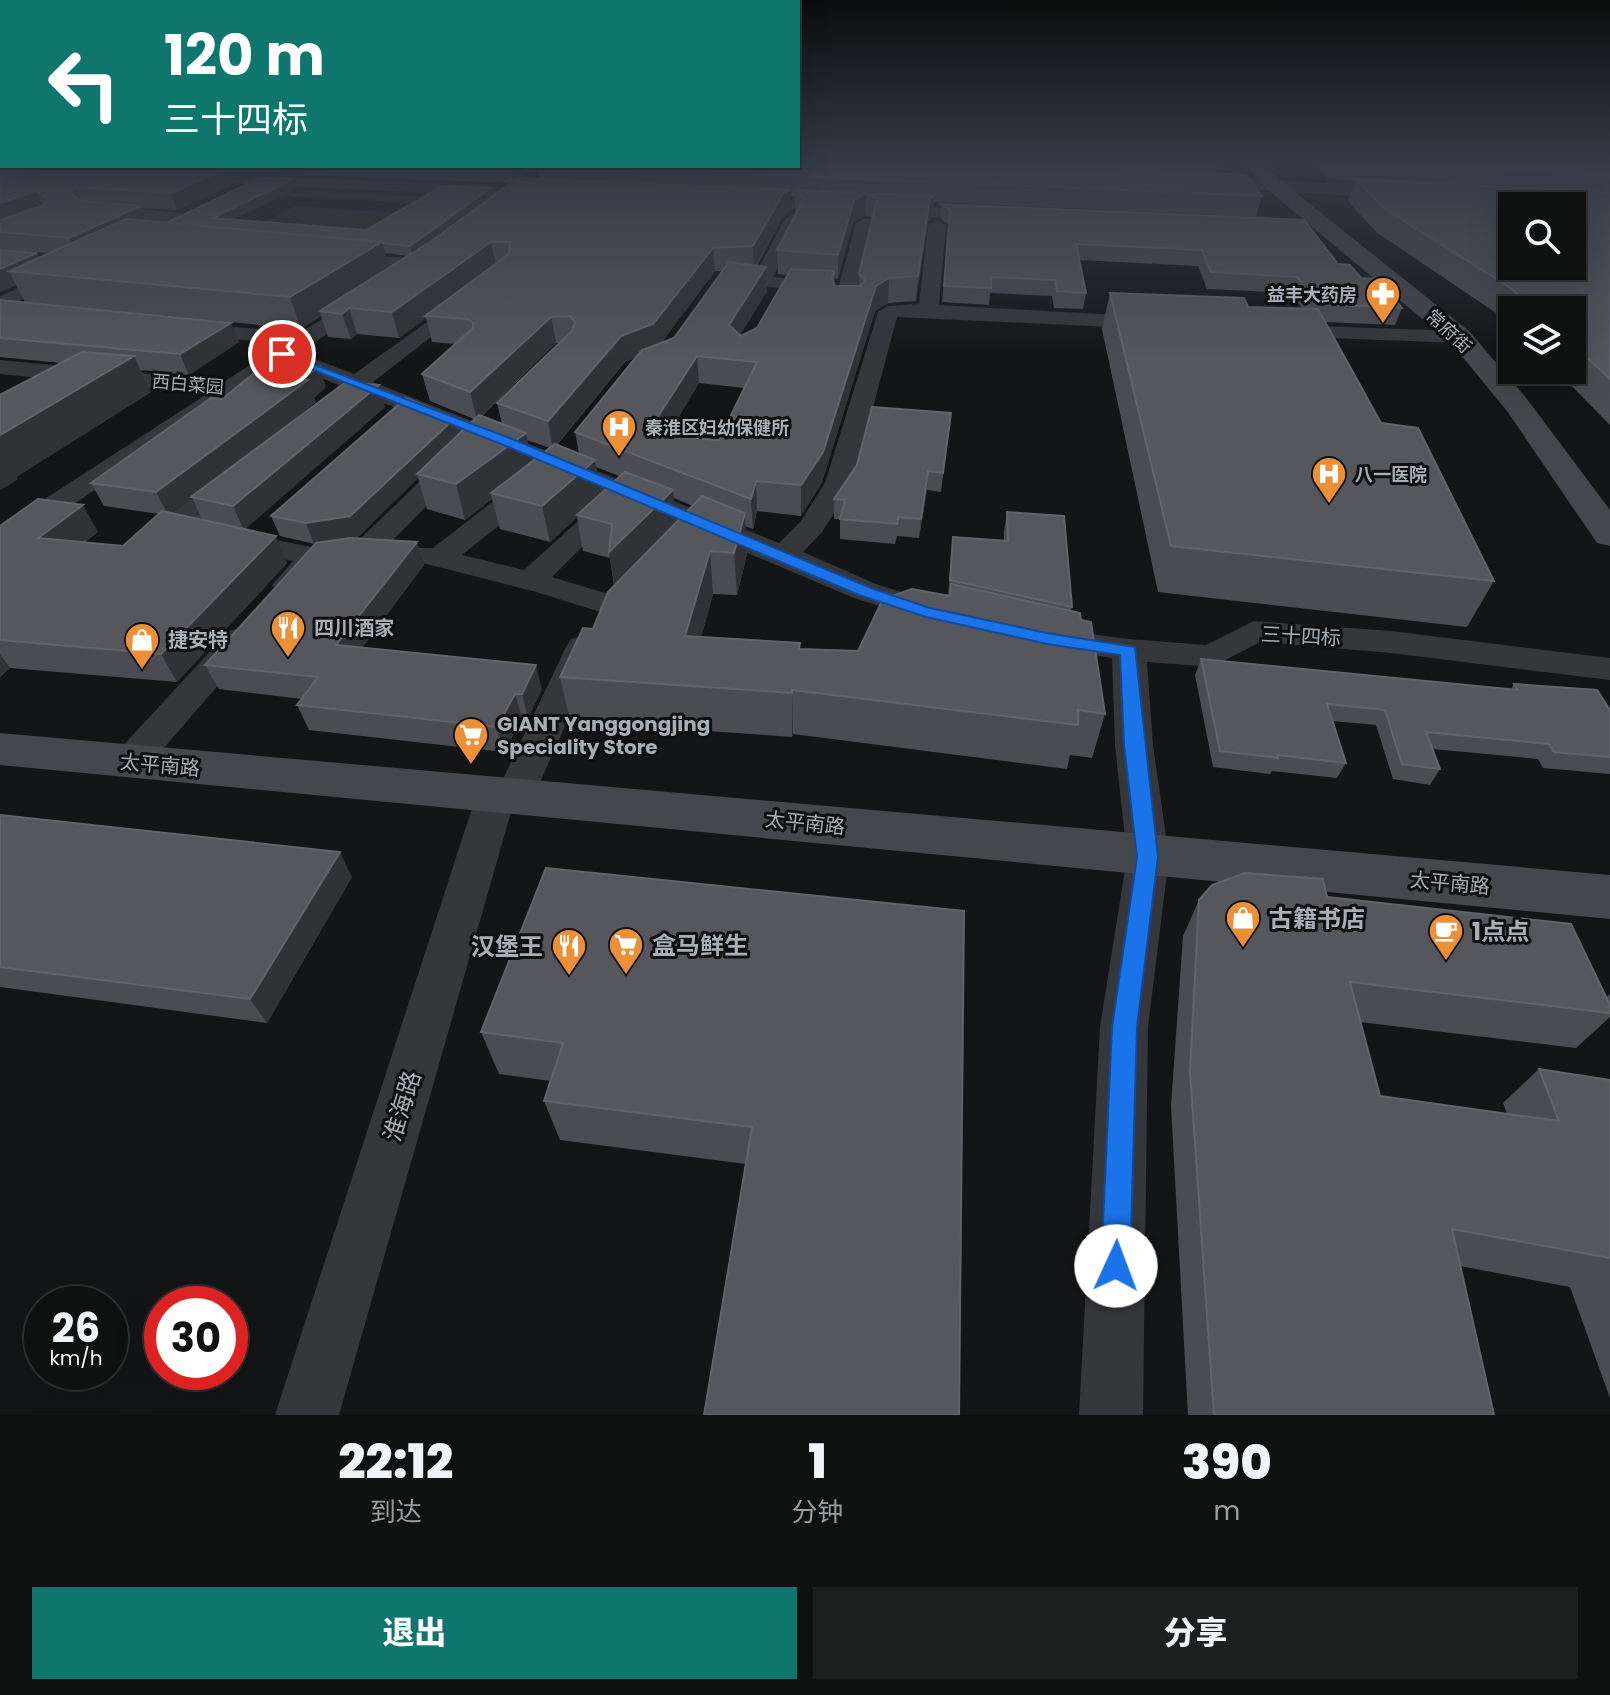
<!DOCTYPE html>
<html lang="zh">
<meta charset="utf-8">
<style>
:root{--surface:#0f1010;--page:#1d1e1e;--text:#f1f3f6;--muted:#9b9d9f;--line:#2f3030;--accent:#0f766e}
body{margin:0;font-family:Poppins,"Noto Sans SC",sans-serif;background:var(--page);color:var(--text);height:100vh;display:flex;flex-direction:column;font-size:30px;white-space:nowrap}
*{box-sizing:border-box;margin:0}
p{font-size:26px;color:var(--muted)}
.icon{flex:none;width:44px;height:44px;fill:none;stroke:currentColor;stroke-width:2;stroke-linecap:round;stroke-linejoin:round}
.map{position:relative;height:1415px;overflow:hidden}
.sheet{display:flex;flex-direction:column;background:var(--surface);flex:1}
.sheet>*{flex:none}
.banner{position:absolute;left:0px;top:0px;width:800px;height:168px;box-shadow:0 8px 32px #0002,0 0 0 2px var(--line);background:#0f766e;color:#fff;overflow:hidden}
.tools{position:absolute;left:1498px;top:192px;display:grid;gap:16px}
.tools a{display:grid;place-items:center;width:88px;height:88px;border-radius:0px;background:var(--surface);box-shadow:0 8px 32px #0002,0 0 0 2px var(--line);font-size:40px}
.speed{position:absolute;left:24px;top:1286px;display:flex;gap:16px;font-size:40px;font-weight:700;text-align:center}
.speed>*{display:grid;place-content:center;width:104px;height:104px;border-radius:50%;background:var(--surface);box-shadow:0 8px 32px #0002,0 0 0 2px var(--line);line-height:1}
.speed small{font-size:20px;font-weight:400}
.speed .limit{border:12px solid #d22;background:#fff;color:#111}
.pin{position:absolute;display:grid;place-items:center;width:68px;height:68px;color:#fff;margin:-34px;border:4px solid #fff;border-radius:50%;box-shadow:0 2px 8px #0007}
.me{position:absolute;width:88px;margin:-44px;rotate:2deg;stroke-linejoin:round;filter:drop-shadow(0 0 6px #0008)}
.turn{display:flex;align-items:center;gap:28px;height:168px;padding:0 32px;font-size:36px}
.turn .icon{width:104px;height:104px;stroke-width:2.5}
.turn b{display:block;font-size:56px;line-height:68px}
.eta{display:flex;justify-content:space-evenly;align-items:center;height:136px;text-align:center}
.eta b{font-size:48px;font-weight:800;line-height:56px}
.cta{display:flex;gap:16px;margin-top:auto;padding:16px 32px}
.cta a{flex:1;height:92px;border-radius:0px;background:var(--accent);color:#fff;font-size:32px;font-weight:800;line-height:92px;text-align:center}
.cta a+a{background:var(--page);color:var(--text)}
.map>svg:first-child{display:block}
.green{fill:#212921}
.lines{fill:none;stroke-linecap:round;stroke-linejoin:round}
.minor{fill:#36373b;fill-rule:evenodd}
.tertiary{fill:#36373b;fill-rule:evenodd}
.secondary{fill:#44474b;fill-rule:evenodd}
.wall{fill:#4b4c51;fill-rule:evenodd}
.shaded-wall{fill:#313235}
.building{fill:#55575c;stroke:#62646a;stroke-width:2;fill-rule:evenodd}
.route{fill:#1a73e8;stroke:#114b97;stroke-width:2}
.labels{text-anchor:middle;dominant-baseline:central;stroke-width:6;stroke-linejoin:round;paint-order:stroke}
.far-poi-label{font-size:18px;font-weight:bold;fill:#a7aeb6;stroke:#101011;text-anchor:start}
.far-street-label{font-size:18px;fill:#a7aeb6;stroke:#101011}
.poi-label{font-size:20px;font-weight:bold;fill:#a7aeb6;stroke:#101011;text-anchor:start}
.street-label{font-size:20px;fill:#a7aeb6;stroke:#101011}
.near-poi-label{font-size:24px;font-weight:bold;fill:#a7aeb6;stroke:#101011;text-anchor:start}
.near-street-label{font-size:24px;fill:#a7aeb6;stroke:#101011}
</style>
<div class="map">
<svg width="1610" height="1415" viewBox="0 0 1610 1415">
<rect width="100%" height="100%" fill="#141516"/>
<g class="green">
<polygon points="299,190 464,199 455,205 288,196"/>
<polygon points="296,206 396,213 361,235 256,226"/>
</g>
<g class="lines">
<g class="minor">
<polygon points="181,172 549,189 557,194 549,199 176,180 173,177"/>
<polygon points="744,198 988,210 996,215 988,220 738,206 738,200"/>
<polygon points="95,205 181,213 189,218 181,223 89,214 87,210"/>
<polygon points="793,214 801,219 773,277 839,285 856,223 865,218 871,219 874,223 855,300 866,302 869,306 866,310 837,309 834,305 838,291 754,286 751,282 785,219"/>
<polygon points="937,220 946,225 939,305 1153,317 1164,323 1153,329 897,317 853,483 822,532 803,552 876,584 944,606 949,613 944,620 933,623 854,598 627,502 552,577 631,601 636,608 631,615 620,618 536,592 411,560 407,554 411,548 433,548 523,478 543,478 547,484 543,490 462,555 524,570 608,494 359,393 348,401 332,401 328,396 339,385 284,363 10,547 0,550 0,528 207,394 0,374 0,360 225,381 283,344 185,334 177,333 174,328 177,323 301,332 364,294 374,300 371,304 299,353 354,374 468,293 478,299 475,303 373,382 779,543 801,521 825,483 878,312 888,306 919,304 928,225"/>
<polygon points="338,252 417,259 426,265 417,271 331,262 331,254"/>
<polygon points="64,268 71,270 71,278 0,309 0,296"/>
<polygon points="1284,325 1460,331 1471,337 1460,343 1276,336 1273,331 1276,326"/>
<polygon points="458,451 467,453 471,459 467,465 379,554 357,554 353,548 357,542 449,453"/>
<polygon points="236,469 246,471 250,477 246,483 183,532 163,532 159,526 163,520 226,471"/>
<polygon points="233,531 325,550 329,556 299,592 277,592 272,585 293,561 223,546 218,540 223,534"/>
<polygon points="1254,621 1391,631 1610,658 1610,680 1391,653 1260,642 1212,667 1147,662 1153,745 1169,857 1148,1027 1143,1415 1079,1415 1100,1027 1127,857 1115,745 1112,658 1034,645 1029,638 1034,631 1046,628 1129,639 1206,645"/>
<polygon points="241,628 253,631 258,638 253,645 143,772 130,776 117,772 111,762 117,752 229,631"/>
<polygon points="583,636 595,639 600,647 533,798 527,808 511,812 339,1415 275,1415 476,796 482,786 501,783 566,647 571,639"/>
</g>
<polygon class="tertiary" points="1193,175 1412,188 1422,194 1412,200 1186,185 1186,177"/>
<g class="secondary">
<polygon points="1242,161 1261,161 1281,181 1469,331 1527,399 1610,510 1610,546 1597,543 1507,411 1451,343 1267,189"/>
<polygon points="0,733 1610,875 1610,919 0,765"/>
</g>
</g>
<g class="wall">
<path d="M0,161l2,5h534l-16,12 20,1 -2,-13h260v-5h420l-2,11 -89,-3 135,27 -6,21 -323,-15 -1,16 -4,3 -12,80 -28,2 -13,8 -53,171 -21,34 -44,-5 -4,18 -8,-3 2,28 -10,41 -24,-1 -12,43 99,12 58,2 90,-55 5,-59 51,4v-10l3,-19 65,95 -1,4 10,9 24,94 -13,44 -22,-3 -3,14 -274,-35 -1,3 -222,-16 -10,-44 33,-48 21,-43 -4,-28 -27,-7 -6,-34 -27,25 -50,-13 -8,-30 -27,21 -38,-11 -9,-31 -60,59 -7,1 66,4 7,23 -62,83 180,41 -14,29h-6l-18,34 -195,-22 -12,-25 5,-6 -83,-10 -14,-24 110,-121 -35,-8 -9,-20 188,-82 15,-15 -44,-18 -8,-27 33,-30 -23,-2 -6,-24 -27,20 -42,-4 -6,5 -23,-2 -7,-21 -20,13 -276,-27 -9,-17 -16,7v-42l37,3 2,5 10,-5 -49,-4zM224,171l287,12 -18,13 -2,-8 -125,42 -133,-11 64,-30 -131,34 -18,-2 -6,-13 35,2 53,-25zM791,196h4v16l1,1 -19,37 1,24 10,1 -31,53 -16,8 -1,-1 27,-44 -1,-24 -9,-1 27,-52 7,-3zM866,215l7,4 -14,55v12h-24l-1,-8 4,1 15,-57zM385,253l23,3 -19,12zM715,271h8l-49,67 -12,4zM556,343h3l-62,60 5,21 -20,-8zM634,358l-59,74 4,22 -22,-9 68,-83zM699,383l45,5 -25,52 -52,-4zM527,440l23,8 -18,14zM596,467l23,9 -19,18zM674,498l19,8 -17,17z"/>
<polygon points="1310,161 1610,161 1610,425 1556,370 1572,370 1572,310 1512,310 1512,327 1499,315 1376,232 1348,201 1355,181 1328,179"/>
<polygon points="941,204 1338,264 1361,278 1402,308 1395,325 1325,322 1381,423 1494,581 1467,627 1158,592 1102,329 1110,293 1248,307 1302,309 1292,293 1207,289 1198,266 1079,260 1086,293 1083,309 1054,308 1052,296 990,293 989,305 942,302 949,225 940,218"/>
<polygon points="0,300 239,342 189,375 141,370 151,392 16,477 18,479 0,490 61,363 0,357 0,358"/>
<path d="M326,387l-12,11 2,4 -103,79 172,-74 -140,122 42,34 -110,119 -167,-14 -10,9v-151l98,6 -13,10 38,4 36,-32 -55,-8 -13,-23 131,-84zM192,497l10,23 -31,-7z"/>
<polygon points="951,413 941,492 927,490 919,538 897,536 895,544 840,539 840,519 834,519 834,499"/>
<polygon points="1201,659 1511,689 1514,684 1610,710 1610,774 1543,768 1538,759 1433,749 1440,769 1430,785 1393,779 1376,725 1332,721 1346,763 1337,778 1272,771 1270,774 1213,767 1195,675"/>
<polygon points="0,815 352,877 267,1023 0,987"/>
<polygon points="1327,897 1606,998 1610,994 1610,1017 1576,1048 1360,1022 1380,1096 1507,1114 1503,1103 1539,1069 1610,1080 1610,1398 1570,1287 1460,1266 1494,1415 1188,1415 1171,1106 1183,936 1199,900"/>
<polygon points="964,911 746,1164 560,1140 544,1101 551,1081 499,1074 481,1032"/>
</g>
<g class="shaded-wall">
<polygon points="510,166 536,166 513,183"/>
<polygon points="224,170 230,185 177,210 171,193"/>
<polygon points="294,179 297,189 216,227 212,218"/>
<polygon points="75,187 83,203 71,194"/>
<polygon points="491,188 493,198 413,256 410,246"/>
<polygon points="791,190 791,211 784,214 754,270 753,246 784,192"/>
<polygon points="36,191 44,207 0,223 0,203"/>
<polygon points="866,193 866,215 853,222 838,279 838,255 854,200"/>
<polygon points="934,196 932,218 928,221 916,301 918,276 930,199"/>
<polygon points="141,206 148,223 77,256 69,238"/>
<polygon points="382,242 390,271 320,311 321,316 301,329 290,297"/>
<polygon points="491,242 496,266 425,316 426,318 399,338 392,312"/>
<polygon points="713,248 715,271 656,350 625,362 553,449 548,421 621,336"/>
<polygon points="37,253 46,271 9,271 16,285 0,292 0,269"/>
<polygon points="766,267 767,291 730,351 729,325"/>
<polygon points="889,278 888,303 875,311 822,482 801,516 801,485 876,286"/>
<polygon points="349,308 357,334 351,339 342,314"/>
<polygon points="551,317 556,343 477,420 470,392"/>
<polygon points="231,323 239,342 189,375 180,354"/>
<polygon points="134,356 151,392 16,477 18,479 0,490 0,435"/>
<polygon points="697,356 699,383 652,461 646,435"/>
<polygon points="319,366 326,387 314,398 316,402 168,515 156,492 302,380"/>
<polygon points="379,385 385,407 244,530 233,506"/>
<polygon points="455,418 460,437 417,474 418,478 358,537 314,544 306,523"/>
<polygon points="526,433 533,467 491,493 492,499 465,520 456,484"/>
<polygon points="595,460 601,495 550,542 542,506"/>
<polygon points="928,471 927,490 919,538 921,519"/>
<polygon points="756,481 757,511 753,529 751,499"/>
<polygon points="673,490 677,525 615,589 609,552"/>
<polygon points="83,505 98,532 55,565 38,538"/>
<polygon points="745,513 747,554 737,595 734,553"/>
<polygon points="276,536 287,563 177,682 161,654"/>
<polygon points="417,542 424,565 346,669 336,645"/>
<polygon points="710,551 713,594 690,679 685,636"/>
<polygon points="0,654 10,668 0,677"/>
<polygon points="536,665 542,689 528,718 522,694"/>
<polygon points="792,690 793,734 792,737"/>
<polygon points="515,694 522,718 504,752 497,727"/>
<polygon points="340,852 352,877 267,1023 250,999"/>
</g>
<g class="building">
<polygon points="0,161 2,161 2,166 140,166 224,170 171,193 75,187 71,194 82,201 141,206 69,238 0,232 0,220 44,205 48,198 36,191 0,203"/>
<polygon points="798,161 993,161 1246,175 1262,196 558,166 798,166"/>
<polygon points="1381,161 1610,161 1610,176"/>
<polygon points="260,178 294,179 212,218 366,230 442,186 491,188 410,246 382,243 382,242 166,223"/>
<polygon points="518,178 791,190 784,192 753,246 713,248 653,324 621,336 548,421 497,403 572,331 575,322 570,316 551,317 470,392 422,374 473,328 473,322 467,319 425,316 509,254 510,242 491,242 392,312 349,308 342,314 320,311 430,242"/>
<path d="M1356,179l166,9 58,-1 3,5 27,1v186l-38,-35v-34h-37l-23,-21 -127,-80zM1512,206h60v60h-60z"/>
<path d="M795,190l139,6 -4,3 -12,77 -29,2 -13,8 -53,166 -22,33 -45,-4 -5,18 -176,-67 67,-82 32,-12 55,-76 37,5 -37,58 12,11 16,-8 34,-59 43,2 -2,8 3,7h26l4,-6 -6,-6 18,-75 -11,-6 -12,7 -16,55 -61,-5 27,-52zM697,356l60,6 -38,78 -73,-5z"/>
<polygon points="941,204 1304,220 1338,264 1350,265 1361,278 1378,279 1402,308 1315,304 1297,277 1211,272 1202,250 1076,244 1086,293 1057,291 1055,280 991,277 991,288 944,286 950,210"/>
<polygon points="126,219 382,242 290,297 9,271"/>
<polygon points="0,250 37,253 0,269"/>
<polygon points="1110,293 1244,298 1248,307 1318,309 1381,423 1418,428 1494,581 1171,546"/>
<polygon points="0,300 231,323 180,354 0,338"/>
<polygon points="82,352 134,356 0,435 0,395"/>
<polygon points="267,363 319,366 302,380 308,380 156,492 91,483 211,398 222,399"/>
<polygon points="346,382 379,385 233,506 191,497"/>
<polygon points="406,398 455,418 350,516 306,523 271,516"/>
<polygon points="872,407 951,413 943,473 928,471 921,519 898,517 897,524 840,519 845,500 834,499 857,465"/>
<polygon points="479,415 526,433 456,484 417,474"/>
<polygon points="555,444 595,460 542,506 491,493"/>
<polygon points="625,472 673,490 609,552 612,524 577,515"/>
<polygon points="702,496 745,513 734,553 710,551 685,636 800,643 799,649 858,651 883,599 912,589 950,596 951,584 1080,613 1081,620 1091,622 1105,714 1078,710 1078,725 792,690 792,693 560,677 583,628 593,629 608,592"/>
<polygon points="38,499 83,505 38,538 123,546 162,511 276,536 161,654 0,640 0,526"/>
<polygon points="1007,512 1064,516 1072,607 950,580 953,537 1008,541"/>
<polygon points="350,538 417,542 336,645 536,665 522,694 515,694 497,727 297,705 318,677 205,665 316,543"/>
<polygon points="1201,659 1518,690 1514,684 1597,690 1610,710 1610,757 1554,752 1549,744 1426,732 1440,769 1402,764 1385,710 1327,704 1346,763 1277,755 1278,758 1220,751"/>
<polygon points="0,815 340,852 250,999 0,967"/>
<polygon points="546,868 964,911 959,1415 704,1415 752,1127 544,1101 563,1043 481,1032"/>
<polygon points="1245,873 1323,879 1327,897 1571,924 1610,1005 1610,1013 1350,982 1380,1096 1559,1121 1539,1069 1610,1080 1610,1258 1452,1229 1494,1415 1214,1415 1190,1072 1199,900 1212,885"/>
</g>
<linearGradient id="sky" x2="0" y2="1"><stop stop-color="#0b0c0c"/><stop offset="0.45" stop-color="#343b47"/><stop offset="1" stop-color="#343b47" stop-opacity="0"/></linearGradient>
<rect width="1610" height="359" fill="url(#sky)"/>
<polygon class="route" points="278,351 510,438 871,588 930,608 1047,633 1135,647 1158,857 1137,1027 1130,1266 1126,1276 1116,1280 1105,1276 1101,1266 1112,1027 1137,857 1124,745 1120,655 1047,644 926,617 859,595 501,444 278,356"/>
<defs>
<symbol id="pharmacy-pin" viewBox="-11 -11 22 30"><path d="M0 17L-7.5 6A9.5 9.5 0 1 1 7.5 6Z" fill="#ec8f37" stroke="#101011"/><path d="M-2-6h4v4h4v4h-4v4h-4v-4h-4v-4h4Z" fill="#fff"/></symbol>
<symbol id="hospital-pin" viewBox="-11 -11 22 30"><path d="M0 17L-7.5 6A9.5 9.5 0 1 1 7.5 6Z" fill="#ec8f37" stroke="#101011"/><path d="M-5-5h3v3.5h4V-5h3V5h-3V1.5h-4V5h-3Z" fill="#fff"/></symbol>
<symbol id="restaurant-pin" viewBox="-11 -11 22 30"><path d="M0 17L-7.5 6A9.5 9.5 0 1 1 7.5 6Z" fill="#ec8f37" stroke="#101011"/><path d="M-5-6h1v4h1v-4h1v4h1v-4h1v5L-1.5 .5V6h-2V.5L-5-1ZM5-6V6H3V1.5H1.5Q1.5-4 5-6Z" fill="#fff"/></symbol>
<symbol id="shop-pin" viewBox="-11 -11 22 30"><path d="M0 17L-7.5 6A9.5 9.5 0 1 1 7.5 6Z" fill="#ec8f37" stroke="#101011"/><path d="M-5-2.5h2.3a2.7 3.5 0 0 1 5.4 0H5L5.5 6h-11ZM-1.5-2.5h3a1.5 2.3 0 0 0-3 0Z" fill="#fff"/></symbol>
<symbol id="supermarket-pin" viewBox="-11 -11 22 30"><path d="M0 17L-7.5 6A9.5 9.5 0 1 1 7.5 6Z" fill="#ec8f37" stroke="#101011"/><path d="M-6-5.5h2.5l.6 2H6L4.5 2H-2.5L-4.4-4H-6ZM-1.5 3.2a1.3 1.3 0 1 0 .1 0ZM3 3.2a1.3 1.3 0 1 0 .1 0Z" fill="#fff"/></symbol>
<symbol id="cafe-pin" viewBox="-11 -11 22 30"><path d="M0 17L-7.5 6A9.5 9.5 0 1 1 7.5 6Z" fill="#ec8f37" stroke="#101011"/><path d="M-5.5-4.5H6V0H3Q3 3.5 0 3.5H-2.5Q-5.5 3.5-5.5 0ZM3-3.2v2h1.7v-2ZM-6 4.5H4V6H-6Z" fill="#fff"/></symbol>
</defs>
<g fill-rule="evenodd">
<use href="#pharmacy-pin" x="1363" y="274" width="40" height="54"/>
<use href="#hospital-pin" x="599" y="407" width="40" height="54"/>
<use href="#hospital-pin" x="1309" y="454" width="40" height="54"/>
<use href="#restaurant-pin" x="268" y="608" width="40" height="54"/>
<use href="#shop-pin" x="122" y="620" width="40" height="54"/>
<use href="#supermarket-pin" x="451" y="715" width="40" height="54"/>
<use href="#shop-pin" x="1223" y="898" width="40" height="54"/>
<use href="#cafe-pin" x="1426" y="911" width="40" height="54"/>
<use href="#supermarket-pin" x="606" y="925" width="40" height="54"/>
<use href="#restaurant-pin" x="549" y="926" width="40" height="54"/>
</g>
<g class="labels">
<g class="far-poi-label">
<text x="1357" y="294" text-anchor="end">益丰大药房</text>
<text x="645" y="427">秦淮区妇幼保健所</text>
<text x="1355" y="474">八一医院</text>
</g>
<g class="far-street-label">
<text transform="translate(1449 331) rotate(43)">常府街</text>
<text transform="translate(188 384) rotate(5)">西白菜园</text>
</g>
<g class="poi-label">
<text x="314" y="628">四川酒家</text>
<text x="168" y="640">捷安特</text>
<text x="497" y="724">GIANT Yanggongjing<tspan x="497" dy="23">Speciality Store</tspan></text>
</g>
<g class="street-label">
<text transform="translate(1301 636) rotate(3)">三十四标</text>
<text transform="translate(160 765) rotate(5)">太平南路</text>
<text transform="translate(805 823) rotate(6)">太平南路</text>
<text transform="translate(1450 883) rotate(5)">太平南路</text>
</g>
<g class="near-poi-label">
<text x="1269" y="918">古籍书店</text>
<text x="1472" y="931">1点点</text>
<text x="652" y="945">盒马鲜生</text>
<text x="543" y="946" text-anchor="end">汉堡王</text>
</g>
<g class="near-street-label">
<text transform="translate(402 1106) rotate(-73)">淮海路</text>
</g>
</g>
</svg>
<div class="tools">
<a><svg class="icon" aria-label="search" viewBox="0 0 24 24"><circle cx="10" cy="10" r="6"/><path d="M15 15l6 6"/></svg></a>
<a><svg class="icon" aria-label="layers" viewBox="0 0 24 24"><path d="M12 4l9 5-9 5-9-5zM3 14l9 5 9-5"/></svg></a>
</div>
<div class="speed"><div>26<small>km/h</small></div><div class="limit">30</div></div>
<div class="pin" style="left:282px;top:354px;background:#d93025"><svg class="icon" aria-label="arrive" viewBox="0 0 24 24"><path d="M6 21V4h12l-3 4 3 4H6"/></svg></div>
<svg class="me" style="left:1116px;top:1266px" viewBox="-20 -20 40 40"><circle r="19" fill="#fff"/><path d="M0-13L10 11 0 6-10 11z" fill="#1a73e8"/></svg>
<div class="banner">
<div class="turn"><svg class="icon" aria-label="left" viewBox="0 0 24 24"><path d="M17 20v-9H6M10 6l-5 5 5 5"/></svg><div><b>120 m</b>三十四标</div></div>
</div>
</div>
<section class="sheet">
<div class="eta">
<div><b>22:12</b><p>到达</p></div>
<div><b>1</b><p>分钟</p></div>
<div><b>390</b><p>m</p></div>
</div>
<div class="cta"><a>退出</a><a>分享</a></div>
</section>
